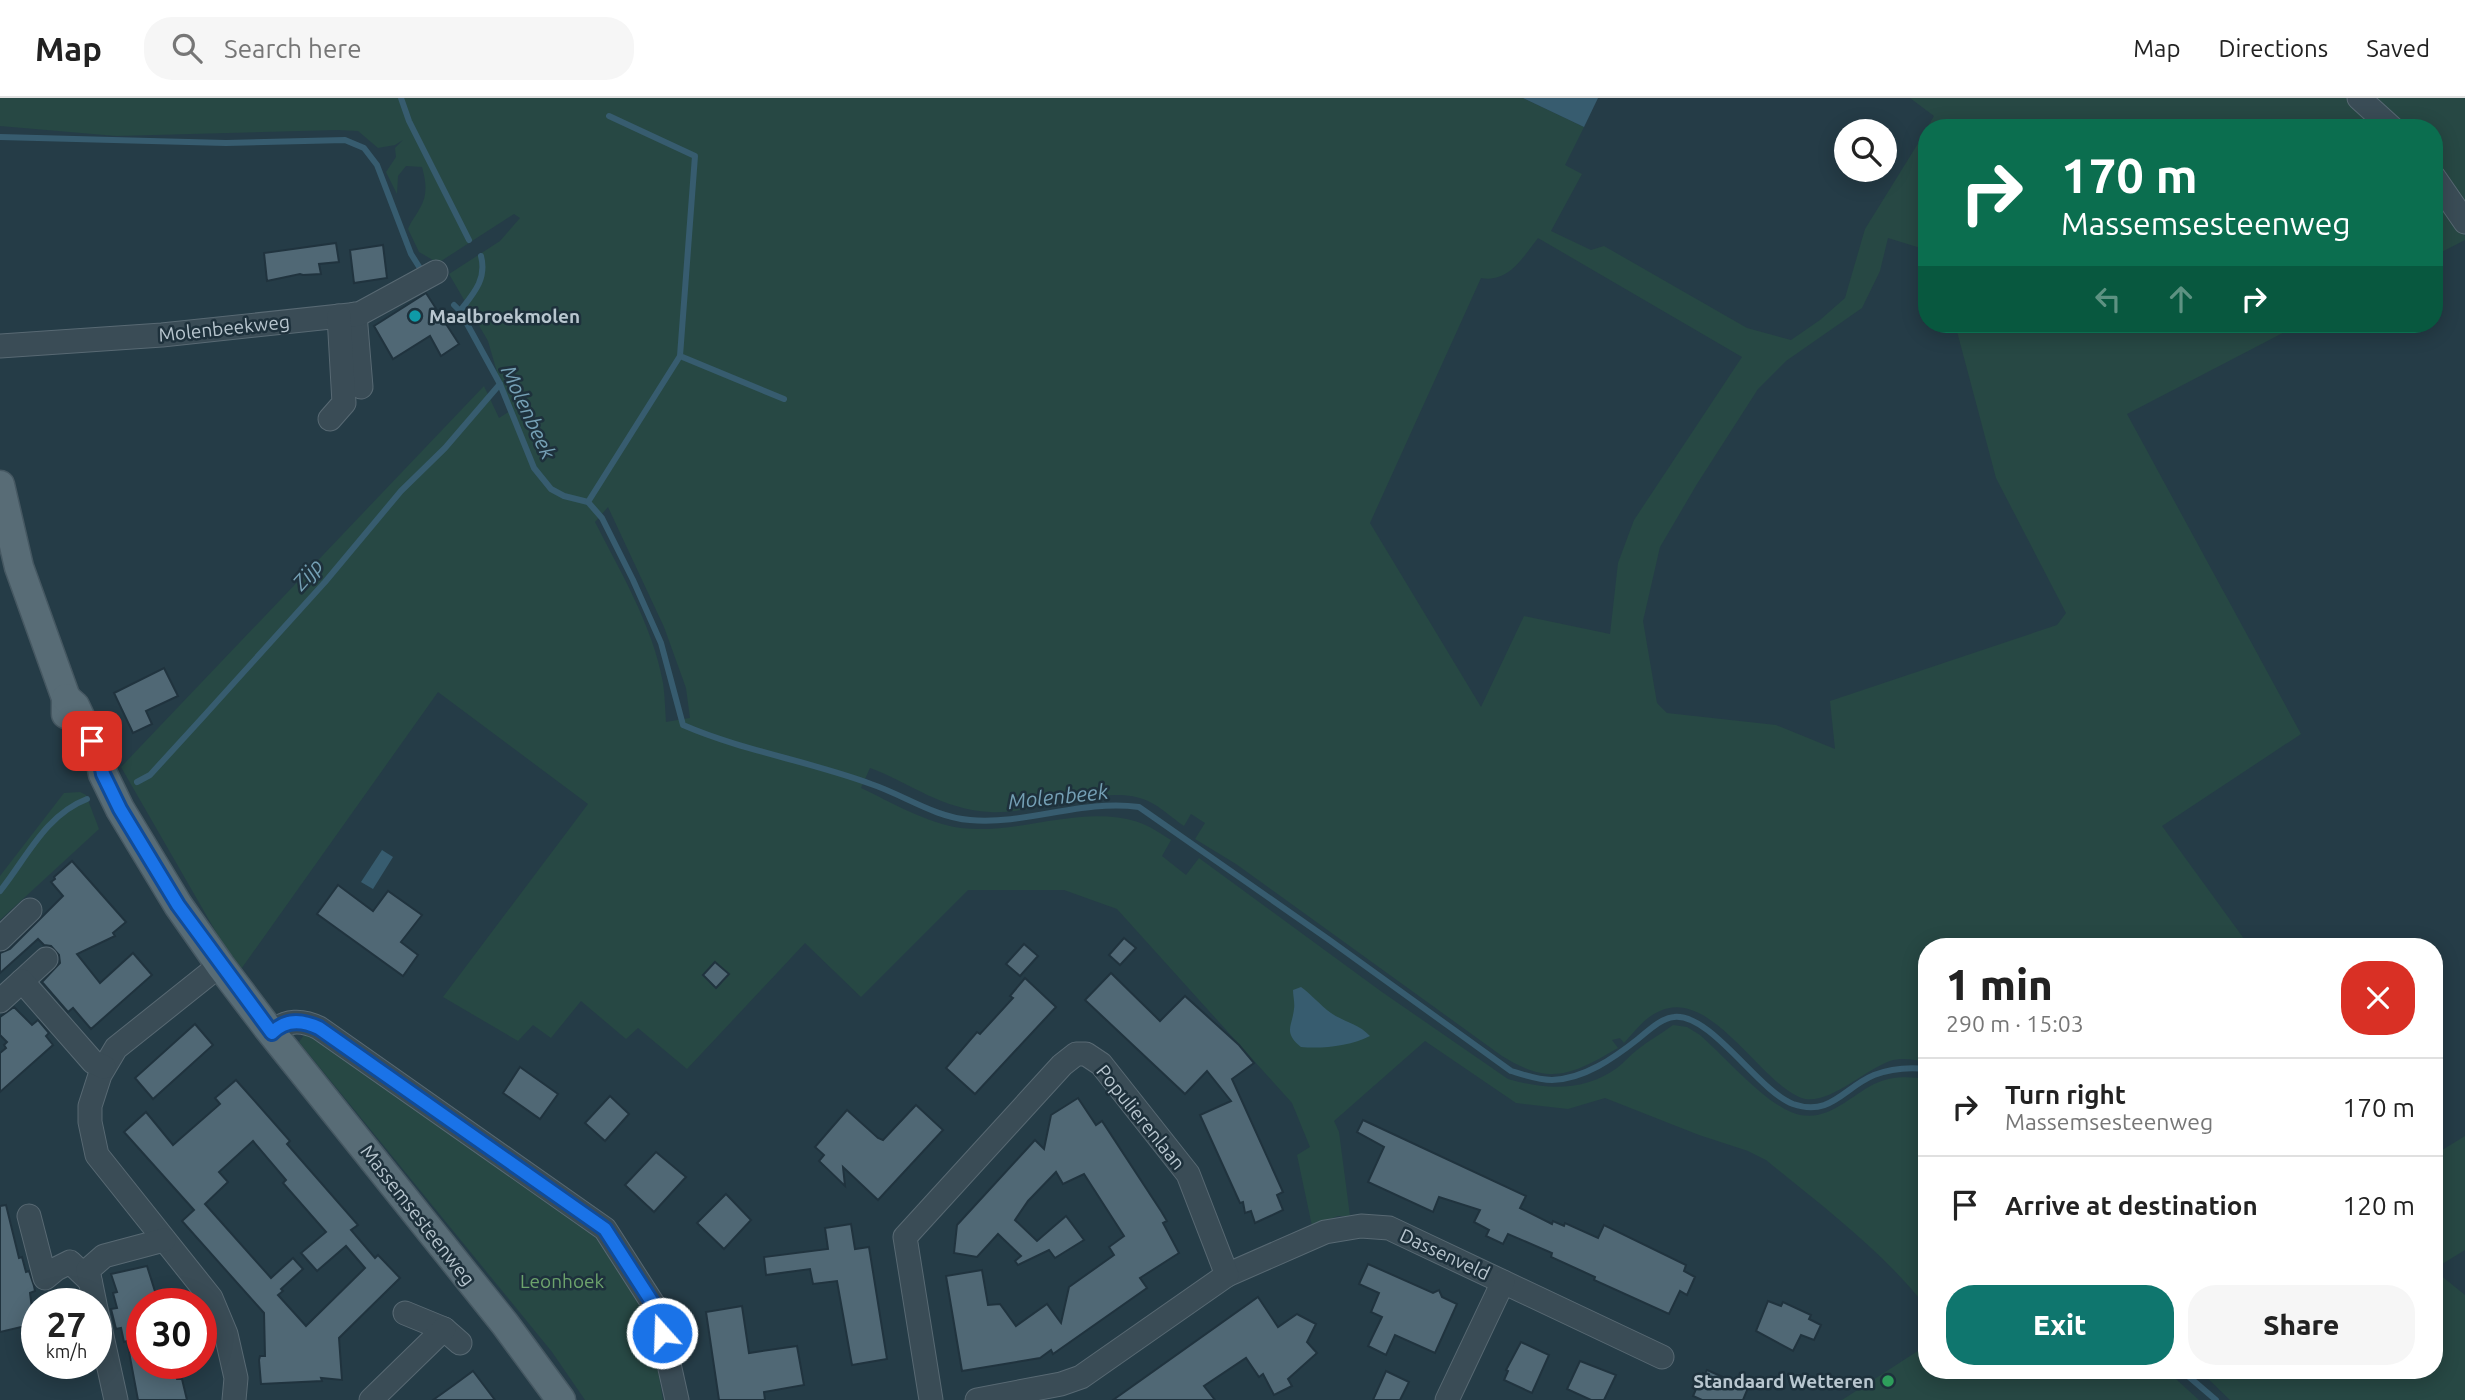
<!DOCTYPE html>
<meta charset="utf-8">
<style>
:root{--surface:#fff;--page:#f6f6f6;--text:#222;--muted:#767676;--line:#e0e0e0;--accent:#0f766e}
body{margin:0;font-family:Ubuntu,sans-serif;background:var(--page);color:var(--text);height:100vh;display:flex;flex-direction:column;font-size:26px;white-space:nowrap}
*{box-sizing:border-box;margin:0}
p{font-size:23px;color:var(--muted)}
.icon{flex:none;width:38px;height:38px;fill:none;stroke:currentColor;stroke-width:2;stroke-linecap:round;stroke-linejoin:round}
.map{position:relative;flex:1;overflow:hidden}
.sheet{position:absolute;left:1918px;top:840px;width:525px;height:441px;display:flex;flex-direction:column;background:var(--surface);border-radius:28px;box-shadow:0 4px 18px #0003}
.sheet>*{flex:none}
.top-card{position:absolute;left:1918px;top:21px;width:525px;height:214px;border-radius:28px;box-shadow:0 4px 18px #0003;background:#0b6e4f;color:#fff;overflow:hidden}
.buttons{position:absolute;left:1834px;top:21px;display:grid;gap:14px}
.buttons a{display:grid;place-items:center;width:63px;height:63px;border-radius:50%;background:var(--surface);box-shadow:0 4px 18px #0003;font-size:35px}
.speed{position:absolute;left:21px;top:1190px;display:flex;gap:14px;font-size:35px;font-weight:700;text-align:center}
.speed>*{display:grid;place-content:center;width:91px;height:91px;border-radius:50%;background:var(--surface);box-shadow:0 4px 18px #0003;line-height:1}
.speed small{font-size:18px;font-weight:400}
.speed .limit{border:10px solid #d22;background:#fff;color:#111}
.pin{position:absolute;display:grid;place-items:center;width:60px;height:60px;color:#fff;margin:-30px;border-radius:14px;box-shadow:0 4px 10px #0006}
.me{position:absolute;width:77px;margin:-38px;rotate:340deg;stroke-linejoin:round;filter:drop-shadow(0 0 5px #0008)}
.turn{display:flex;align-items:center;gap:24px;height:147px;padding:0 28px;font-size:32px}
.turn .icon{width:91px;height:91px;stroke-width:2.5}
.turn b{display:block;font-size:49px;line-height:60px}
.lanes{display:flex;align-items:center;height:66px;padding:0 28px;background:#0003;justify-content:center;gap:35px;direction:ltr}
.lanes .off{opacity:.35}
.round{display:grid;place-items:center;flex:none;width:74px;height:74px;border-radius:28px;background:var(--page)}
.summary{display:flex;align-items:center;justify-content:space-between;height:119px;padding:0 28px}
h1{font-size:42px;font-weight:800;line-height:52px}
.action{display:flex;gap:14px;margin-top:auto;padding:14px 28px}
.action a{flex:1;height:80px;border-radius:28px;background:var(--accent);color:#fff;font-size:28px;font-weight:800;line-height:80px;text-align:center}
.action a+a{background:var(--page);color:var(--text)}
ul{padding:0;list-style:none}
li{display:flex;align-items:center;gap:21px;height:98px;padding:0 28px;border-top:2px solid var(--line)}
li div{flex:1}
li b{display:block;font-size:26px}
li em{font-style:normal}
header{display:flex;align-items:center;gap:42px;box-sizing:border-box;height:98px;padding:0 35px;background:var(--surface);border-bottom:2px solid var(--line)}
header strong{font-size:33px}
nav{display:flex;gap:38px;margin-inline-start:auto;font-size:24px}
.search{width:490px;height:63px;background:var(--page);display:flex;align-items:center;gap:18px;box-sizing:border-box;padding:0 24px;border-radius:28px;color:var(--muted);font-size:26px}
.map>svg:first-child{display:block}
.green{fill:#274844;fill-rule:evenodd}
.water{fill:#375c6f}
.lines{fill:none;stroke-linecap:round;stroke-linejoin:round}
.stream{stroke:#375c6f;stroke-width:6}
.building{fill:#506875;stroke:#20333e;stroke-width:2;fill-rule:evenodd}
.minor-casing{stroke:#586973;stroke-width:25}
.major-casing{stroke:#465862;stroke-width:31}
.minor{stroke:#3a4c56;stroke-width:23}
.major{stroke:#586c76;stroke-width:28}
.route-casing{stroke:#114b97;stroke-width:18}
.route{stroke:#1a73e8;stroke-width:12}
.culture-dot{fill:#0f9aa8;stroke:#1e313c;stroke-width:2.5}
.leisure-dot{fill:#2e9e5b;stroke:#1e313c;stroke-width:2.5}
.labels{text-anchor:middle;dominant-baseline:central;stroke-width:5;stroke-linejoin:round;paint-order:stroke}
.poi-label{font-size:19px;font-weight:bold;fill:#b8c6cf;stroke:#1e313c;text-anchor:start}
.street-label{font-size:19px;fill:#b8c6cf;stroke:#1e313c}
.park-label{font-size:19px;fill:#6da36c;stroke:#1e313c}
.water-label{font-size:21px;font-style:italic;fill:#75a0b5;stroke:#1e313c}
</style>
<header>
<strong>Map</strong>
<div class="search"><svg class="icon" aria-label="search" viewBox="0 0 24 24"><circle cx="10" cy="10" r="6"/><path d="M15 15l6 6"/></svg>Search here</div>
<nav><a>Map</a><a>Directions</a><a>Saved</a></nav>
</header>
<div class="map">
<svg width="2465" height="1302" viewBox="0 0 2465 1302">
<rect width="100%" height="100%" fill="#253c47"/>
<g class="green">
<path d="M0,0h1523l61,29 -19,38 17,9 -31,57 40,19 13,-4 143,82 44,12 29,-20 25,-22 20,-69 62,-100v121l-39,-12 -8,33 -18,37 -76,53 -28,28 -61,95 -37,63 -17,74 14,82 10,10 109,12 59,24 -5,-48 227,-76 9,-12 -70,-135 -41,-154h345l-173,90 174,320 -139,92 88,121h-323v115c-12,-2 -25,-5 -37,-1 -26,9 -65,48 -91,36 -41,-18 -89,-109 -139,-86 -15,6 -25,20 -36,32l-4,-5 -8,2 6,8c-46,27 -68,38 -116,8l-266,-192 -41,-25 10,-16 -14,-9 -7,12c-12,-8 -23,-19 -36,-25 -42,-19 -112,14 -158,11 -50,-3 -77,-28 -120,-44l-9,20c32,15 65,35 100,40 59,7 120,-24 177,-6 12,4 23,12 33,18l-9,16 24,19 13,-17 183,134 126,87c38,11 75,13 109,-11 7,-5 13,-13 20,-18 11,-9 24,-16 36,-25l14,2 13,8c24,21 63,66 91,77 33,14 56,-14 83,-28 16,-8 35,-8 53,-5v229c-44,-57 -105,-102 -161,-148l-18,-9 -49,-16 -94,-37 -37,11 -52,-6 -91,-62 -91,80 5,11 11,84h-12l-26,10 -15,-71 13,-8 -18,-44 -175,-194 -53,-19h-96l-107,107 -56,-54 -118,126 -49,-41 -12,11 -45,-38 -30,37 -18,-13 -15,16 -75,-44 145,-193 -150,-112 -199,280 -118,-205 363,-381 15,32 14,-9 -14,-30 -11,-38 -39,-67 51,-33 20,-23 -6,-4 -76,49 -19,-11 -11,-23c3,-8 8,-13 12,-21 8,-14 6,-26 2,-41l-16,-1 -8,10 -1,18 -11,-22 10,-15 -1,-9 8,-8 -8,5 -17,3 -20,-17 -21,-1 -221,6 -116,-10zM1538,140l204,119 -108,163 -16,43 -8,71 -86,-18 -43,91 -111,-184 111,-245c28,5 42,-21 57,-40zM608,409l56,120 22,61 4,30 -24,4c-1,-13 -1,-26 -3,-39 -10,-57 -42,-110 -68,-161z"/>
<polygon points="1910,0 2346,0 2374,30 1927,30 1934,18"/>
<polygon points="2371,0 2465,0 2465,107 2434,61 2434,30 2405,30"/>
<polygon points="2434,95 2465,138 2465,142 2434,158"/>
<polygon points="80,694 86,697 99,731 0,822 0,778 64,695"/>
<polygon points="304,937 313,937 593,1136 627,1182 650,1226 663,1302 585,1302 552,1254 299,944"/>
<polygon points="2465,1038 2465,1152 2434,1171 2434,1057"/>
<polygon points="2434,1172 2465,1197 2465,1302 2230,1302 2199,1272 2434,1272"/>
<polygon points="1927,1247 1927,1272 2166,1272 2199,1302 1842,1302"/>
</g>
<g class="water">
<polygon points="1523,0 1598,0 1584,29"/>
<polygon points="382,752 393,759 373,791 361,784"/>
<path d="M1301,889c11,8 19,18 30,26 13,9 28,11 39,23 -19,10 -48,13 -69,11 -18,-15 -9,-20 -7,-38 1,-6 -1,-13 -1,-19z"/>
</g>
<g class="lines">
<g class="stream">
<polyline points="401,0 409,23 469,142"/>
<polyline points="609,18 695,58 680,258 784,301"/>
<polyline points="2225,30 2244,26 2247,30"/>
<polyline points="0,39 226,45 345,42 364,50 377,67 411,156 423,175"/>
<path d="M454,207l6,6 40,73 34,84 17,21 13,7 24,6 14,16 31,62 28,63 22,82c60,26 126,36 188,59 33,11 63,33 99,36 57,5 112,-21 169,-13l189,132 183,132c13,4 27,9 41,9 32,-1 62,-22 86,-41 10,-8 23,-21 36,-22 37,-4 84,74 119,87 38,13 50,-16 81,-29 18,-7 35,-8 53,-6"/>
<path d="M460,213c14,-18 27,-32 21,-55"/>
<polyline points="588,404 680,258"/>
<polyline points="137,684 150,677 203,619 325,484 401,393 445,350 500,286"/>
<path d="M0,793c26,-32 45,-76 87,-92"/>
<polyline points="2181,1272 2216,1302"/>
</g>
</g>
<g class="building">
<polygon points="336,145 339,164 319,166 321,176 303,177 300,176 267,183 264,155"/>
<polygon points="383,147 387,180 354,185 350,152"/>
<polygon points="426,195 459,246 441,258 430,238 393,261 374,228"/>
<polygon points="164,570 178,598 146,613 152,626 133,635 114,595"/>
<polygon points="72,763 126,824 113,835 115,838 77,856 100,885 133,855 152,877 91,931 73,910 68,914 42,884 60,865 59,857 51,848 44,847 38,841 0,875 0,855 10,851 63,798 51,784 55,781 54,779"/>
<polygon points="338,787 373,813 388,793 422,817 401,844 418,857 403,878 317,816"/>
<polygon points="1124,840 1136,850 1120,867 1109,857"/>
<polygon points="1024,846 1038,858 1020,878 1006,866"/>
<polygon points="715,864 729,876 716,890 703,877"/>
<polygon points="1111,875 1160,923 1185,898 1239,947 1254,965 1232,981 1283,1094 1277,1097 1283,1112 1255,1125 1251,1113 1245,1115 1243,1104 1240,1105 1200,1017 1231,1003 1207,973 1185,996 1085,902"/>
<polygon points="1025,880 1056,909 975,996 946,970 977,934 980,936 1013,900 1010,898"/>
<polygon points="14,909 32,927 38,922 49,935 46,938 53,947 0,994 0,955 6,950 4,947 7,944 0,937 0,919"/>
<polygon points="195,926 213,947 153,1001 135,980"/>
<polygon points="520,969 558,996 540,1021 503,995"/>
<path d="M236,982l54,61 -3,3 71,81 -7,5 24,28 3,-3 22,23 -61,60 3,42 -21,-2 1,3 -61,3 -2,-24 1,-4h5l-1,-43 -82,-92 12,-11 -70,-78 22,-20 27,33 47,-41 -5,-6zM253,1043l33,39 -3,3 43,49 -25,21 16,18 29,-25 19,22 -59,58 -28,-31 5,-4 -2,-2 22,-20 -10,-11 -22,20 -66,-74 23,-22 -9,-10z"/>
<polygon points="610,998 629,1016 605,1043 585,1025"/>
<polygon points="1078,1000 1096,1027 1102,1023 1161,1113 1167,1123 1163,1125 1179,1155 1140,1180 1147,1190 1053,1256 1051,1252 1040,1260 962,1273 946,1178 982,1172 988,1207 1000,1206 1016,1228 1047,1206 1061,1225 1069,1189 1114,1157 1109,1149 1124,1138 1084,1076 1063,1086 1056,1074 1028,1103 1015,1122 1037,1143 1066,1118 1084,1142 1055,1160 1049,1152 1018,1167 1015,1163 1021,1158 998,1136 977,1159 954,1155 957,1127 1035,1042 1044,1051 1051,1017"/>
<polygon points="916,1007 943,1032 878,1102 843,1069 845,1088 819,1063 824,1057 815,1049 847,1012 878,1040 883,1042"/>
<polygon points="1363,1022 1526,1098 1520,1110 1552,1126 1553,1123 1564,1128 1565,1125 1598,1140 1604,1127 1686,1167 1684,1173 1695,1179 1687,1197 1680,1193 1669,1216 1594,1182 1595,1179 1551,1159 1552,1155 1508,1136 1503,1146 1486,1138 1489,1132 1474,1124 1480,1112 1439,1099 1433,1114 1368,1084 1384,1049 1357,1034"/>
<polygon points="656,1054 686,1079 654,1114 625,1087"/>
<polygon points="726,1096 751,1122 724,1151 697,1125"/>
<polygon points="6,1107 19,1160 22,1159 26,1174 29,1173 34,1188 35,1193 30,1195 34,1226 0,1234 0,1108"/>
<polygon points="851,1126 855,1151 869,1149 887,1261 852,1267 837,1183 813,1186 810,1171 766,1177 764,1159 828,1151 825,1130"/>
<polygon points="1368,1166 1433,1195 1439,1192 1442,1199 1457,1206 1435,1255 1395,1237 1386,1257 1368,1248 1382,1219 1371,1214 1379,1195 1359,1186"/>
<polygon points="147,1168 159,1206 142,1206 142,1265 173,1265 177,1281 182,1281 187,1302 138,1302 127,1243 124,1244 121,1230 116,1231 111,1211 117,1210 113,1195 117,1194 111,1176"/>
<polygon points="1258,1199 1278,1229 1297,1216 1316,1226 1307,1244 1317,1255 1288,1281 1292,1288 1274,1297 1263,1276 1259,1279 1246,1260 1204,1288 1215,1302 1113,1302"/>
<polygon points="1768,1203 1781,1208 1783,1204 1811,1217 1809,1221 1821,1227 1814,1242 1801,1237 1793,1253 1756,1233"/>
<polygon points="742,1208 749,1255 797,1248 804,1287 764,1294 765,1302 719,1302 706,1214"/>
<polygon points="1521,1244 1549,1257 1532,1295 1504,1282 1508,1273 1506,1272"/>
<polygon points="1580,1263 1616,1277 1604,1302 1591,1302 1567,1291"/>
<polygon points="1707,1272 1748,1290 1743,1302 1702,1302 1693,1298 1703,1275 1705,1276"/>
<polygon points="473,1273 495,1302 433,1302 454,1287"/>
<polygon points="1386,1273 1409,1284 1400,1302 1373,1302"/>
</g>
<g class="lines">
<defs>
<g id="minor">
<polyline points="2359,0 2392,30"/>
<polyline points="2434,79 2465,124"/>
<polyline points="355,216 361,289"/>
<polyline points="0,248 162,237 359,216 436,174"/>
<polyline points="330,321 344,305 339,218"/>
<polyline points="0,841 30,812"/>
<polyline points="220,867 116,950 100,977 90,1008 90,1024 97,1057 211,1200 226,1236 236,1280 234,1302"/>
<polyline points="22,883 46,861"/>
<polyline points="0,903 22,883 93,964 104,969"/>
<path d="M272,935c13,-14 31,-13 47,-5l286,201 52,81 20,90"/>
<polyline points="29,1118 45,1180 56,1171 70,1164 90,1183"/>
<polyline points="1227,1177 1325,1134 1361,1128 1389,1130 1662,1259"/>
<polyline points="95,1206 88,1172 104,1158 164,1142"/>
<polyline points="96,1211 116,1302"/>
<polyline points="405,1215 444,1231 460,1245"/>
<polyline points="371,1302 444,1231"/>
<polyline points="931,1302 905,1139 1062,967 1076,956 1086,956 1101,966 1188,1076 1227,1177 1081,1279 1061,1286 977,1302"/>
<polyline points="1447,1302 1503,1184"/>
</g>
<g id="major">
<polyline points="0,387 19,469 66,600 66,616"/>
<polyline points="66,600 75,608 100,661 103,676 120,711 178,807 220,867 267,929 505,1226 561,1302"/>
</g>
</defs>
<use href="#minor" class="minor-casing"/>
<use href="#major" class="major-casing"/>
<use href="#minor" class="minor"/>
<use href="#major" class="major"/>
</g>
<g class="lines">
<defs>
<path id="route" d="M92,643l8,18 3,15 17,35 58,96 94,128c13,-14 30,-13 47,-5l286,201 52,81 5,23"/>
</defs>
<use href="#route" class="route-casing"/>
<use href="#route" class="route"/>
</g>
<circle class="culture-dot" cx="415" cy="218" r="7"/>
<circle class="leisure-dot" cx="1888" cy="1283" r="7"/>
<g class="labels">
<g class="poi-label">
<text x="429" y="218">Maalbroekmolen</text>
<text x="1874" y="1283" text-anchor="end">Standaard Wetteren</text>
</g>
<g class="street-label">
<text transform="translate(224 230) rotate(-6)">Molenbeekweg</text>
<text transform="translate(1141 1019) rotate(51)">Populierenlaan</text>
<text transform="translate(418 1117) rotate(52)">Massemsesteenweg</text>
<text transform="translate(1445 1156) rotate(25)">Dassenveld</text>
</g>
<g class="park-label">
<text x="562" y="1183">Leonhoek</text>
</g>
<g class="water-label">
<text transform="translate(529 314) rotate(65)">Molenbeek</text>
<text transform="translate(307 476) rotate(-48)">Zijp</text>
<text transform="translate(1058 698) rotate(-6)">Molenbeek</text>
</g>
</g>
</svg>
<div class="buttons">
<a><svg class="icon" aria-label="search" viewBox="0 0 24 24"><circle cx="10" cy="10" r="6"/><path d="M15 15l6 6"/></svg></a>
</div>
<div class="speed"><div>27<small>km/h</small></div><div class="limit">30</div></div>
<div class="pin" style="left:92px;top:643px;background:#d93025"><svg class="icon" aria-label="arrive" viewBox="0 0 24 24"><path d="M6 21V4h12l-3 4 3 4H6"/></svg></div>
<svg class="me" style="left:662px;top:1235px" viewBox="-20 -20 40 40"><circle r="17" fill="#1a73e8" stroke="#fff" stroke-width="3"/><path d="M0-11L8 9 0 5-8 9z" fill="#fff"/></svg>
<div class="top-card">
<div class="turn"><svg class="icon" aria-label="right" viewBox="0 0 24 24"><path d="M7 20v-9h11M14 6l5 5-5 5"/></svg><div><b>170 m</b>Massemsesteenweg</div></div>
<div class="lanes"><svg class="icon off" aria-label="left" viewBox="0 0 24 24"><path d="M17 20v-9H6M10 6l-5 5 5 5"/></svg><svg class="icon off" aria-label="ahead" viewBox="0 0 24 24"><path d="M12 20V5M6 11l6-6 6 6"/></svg><svg class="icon" aria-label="right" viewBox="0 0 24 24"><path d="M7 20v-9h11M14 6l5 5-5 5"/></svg></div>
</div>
<section class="sheet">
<div class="summary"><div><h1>1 min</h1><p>290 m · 15:03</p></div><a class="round" style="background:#d93025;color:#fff"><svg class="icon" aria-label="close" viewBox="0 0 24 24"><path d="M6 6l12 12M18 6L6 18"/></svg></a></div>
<ul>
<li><svg class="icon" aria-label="right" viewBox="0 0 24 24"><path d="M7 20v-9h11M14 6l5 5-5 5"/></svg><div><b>Turn right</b><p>Massemsesteenweg</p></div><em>170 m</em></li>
<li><svg class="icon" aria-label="arrive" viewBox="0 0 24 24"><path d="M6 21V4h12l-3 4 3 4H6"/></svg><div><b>Arrive at destination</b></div><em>120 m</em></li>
</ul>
<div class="action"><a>Exit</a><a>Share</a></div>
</section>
</div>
